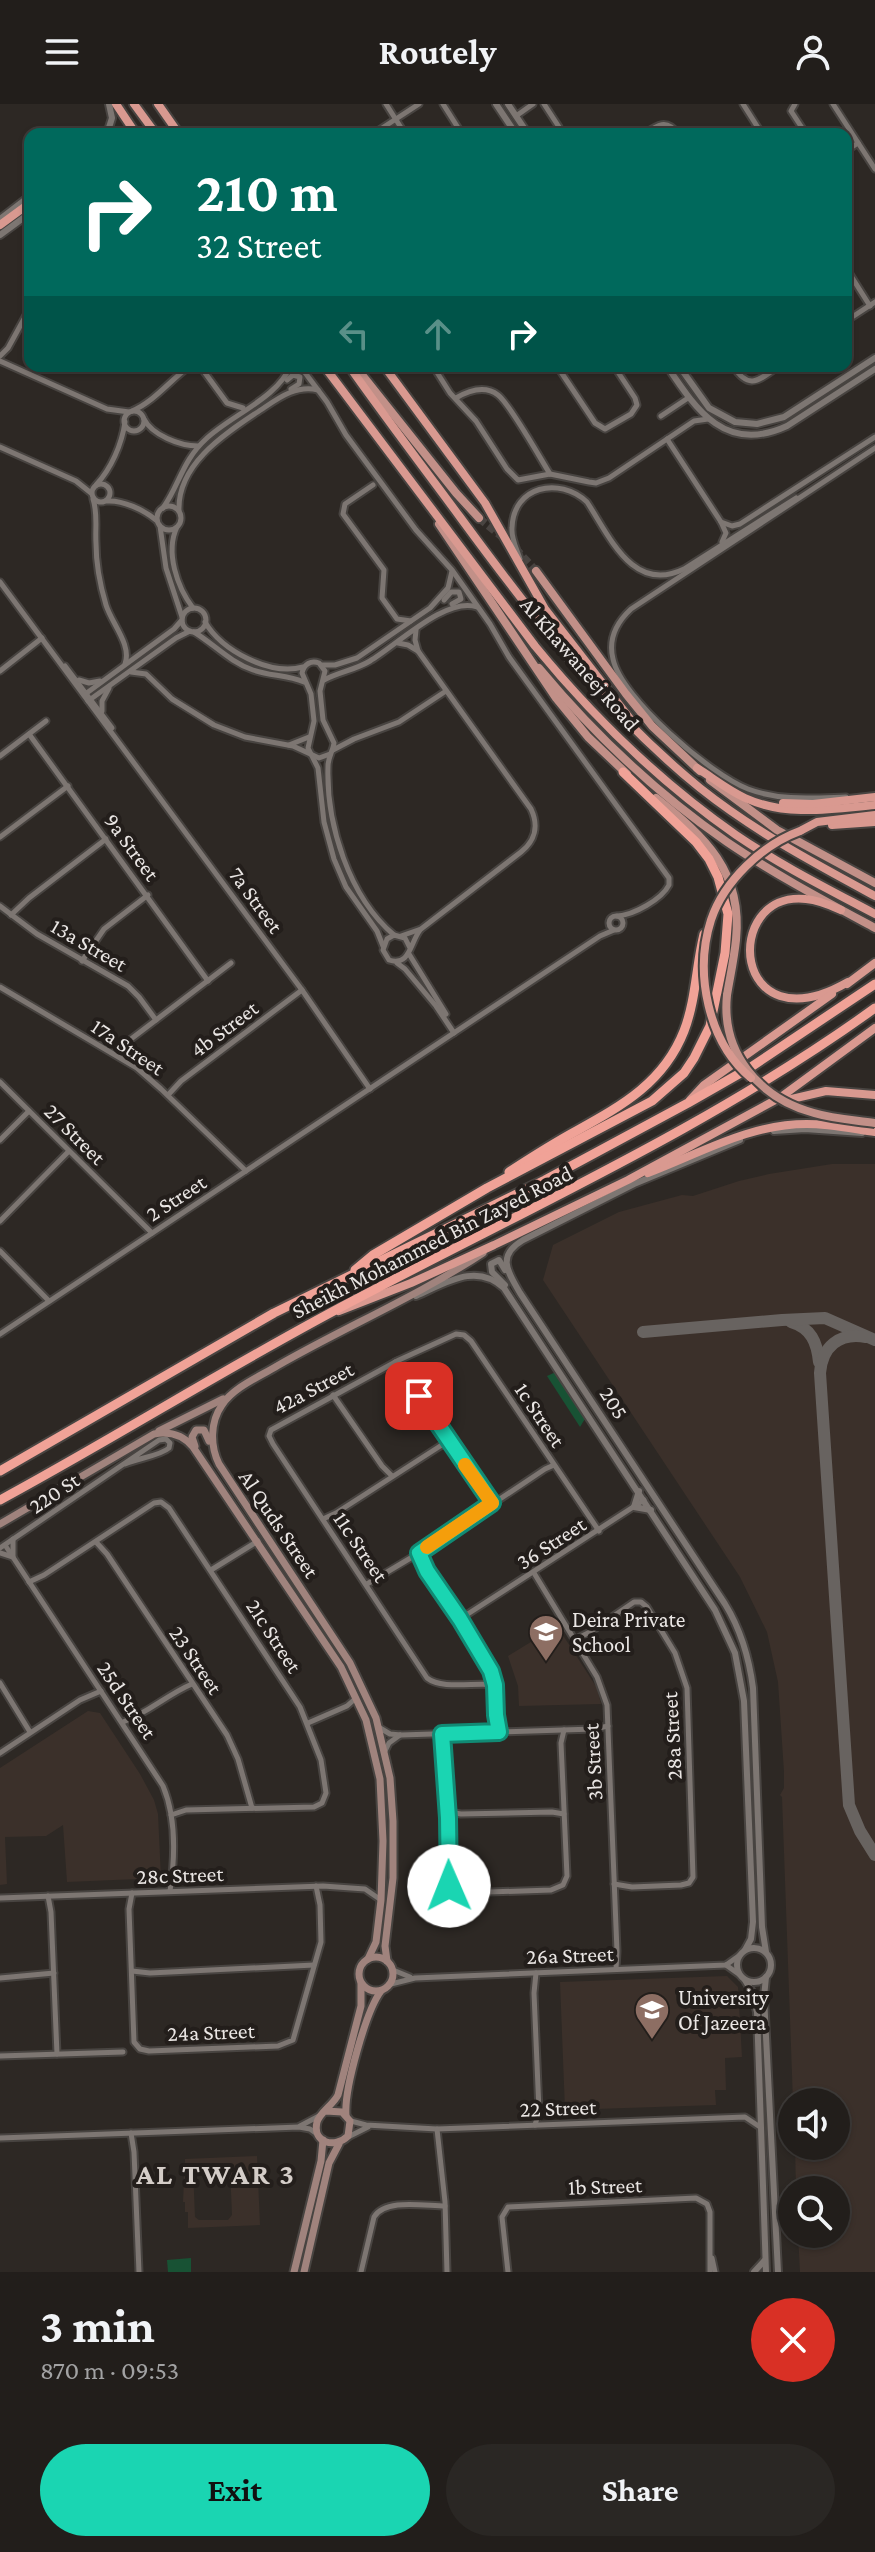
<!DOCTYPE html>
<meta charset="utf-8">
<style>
:root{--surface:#221e1b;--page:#2a2724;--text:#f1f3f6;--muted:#a2a2a3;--line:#3f3c3a;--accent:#1ad5b2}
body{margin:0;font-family:"Crimson Pro",serif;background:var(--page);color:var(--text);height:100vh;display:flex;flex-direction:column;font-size:30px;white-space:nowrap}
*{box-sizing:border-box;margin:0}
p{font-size:26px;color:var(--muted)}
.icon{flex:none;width:44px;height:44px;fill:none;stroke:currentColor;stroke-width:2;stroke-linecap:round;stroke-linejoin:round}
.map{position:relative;height:2168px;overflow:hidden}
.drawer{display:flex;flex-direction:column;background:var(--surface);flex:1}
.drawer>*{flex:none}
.hud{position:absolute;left:24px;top:24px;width:828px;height:244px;border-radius:16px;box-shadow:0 2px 6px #0004,0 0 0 2px var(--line);background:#00695c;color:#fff;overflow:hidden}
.tools{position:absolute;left:778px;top:1984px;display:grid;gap:16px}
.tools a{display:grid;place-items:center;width:72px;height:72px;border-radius:50%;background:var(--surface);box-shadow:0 2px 6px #0004,0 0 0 2px var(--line);font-size:40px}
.pin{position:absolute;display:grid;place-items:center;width:68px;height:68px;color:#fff;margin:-34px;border-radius:16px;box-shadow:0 4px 12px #0006}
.me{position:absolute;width:88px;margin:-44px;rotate:359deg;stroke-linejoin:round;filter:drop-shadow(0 0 6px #0008)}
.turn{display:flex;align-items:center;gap:28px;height:168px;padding:0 40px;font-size:36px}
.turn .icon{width:104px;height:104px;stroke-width:2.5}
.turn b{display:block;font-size:56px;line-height:68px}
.lanes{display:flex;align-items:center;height:76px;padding:0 40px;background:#0003;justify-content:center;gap:40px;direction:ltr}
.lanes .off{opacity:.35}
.round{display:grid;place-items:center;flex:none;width:84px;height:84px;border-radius:42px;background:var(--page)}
.overview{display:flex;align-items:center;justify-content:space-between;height:136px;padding:0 40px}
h1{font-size:48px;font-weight:700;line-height:60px}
.primary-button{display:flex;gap:16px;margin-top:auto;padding:16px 40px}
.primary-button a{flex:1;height:92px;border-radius:48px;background:var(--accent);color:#111;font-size:32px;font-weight:700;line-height:92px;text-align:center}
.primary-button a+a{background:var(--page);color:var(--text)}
header{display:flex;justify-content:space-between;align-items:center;height:104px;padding:0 40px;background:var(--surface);font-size:36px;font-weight:700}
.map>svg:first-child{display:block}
.built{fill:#3b302a;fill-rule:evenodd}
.green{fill:#185234}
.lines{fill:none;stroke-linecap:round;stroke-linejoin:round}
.taxiway{stroke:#686360;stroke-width:12}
.primary-tunnel{stroke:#494441;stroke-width:8;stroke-dasharray:8 4;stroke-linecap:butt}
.minor-casing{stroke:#484441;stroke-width:9}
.tertiary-casing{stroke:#484441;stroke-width:10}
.secondary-casing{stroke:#484441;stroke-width:11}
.primary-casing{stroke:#484441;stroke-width:12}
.trunk-casing{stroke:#484441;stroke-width:12}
.motorway-casing{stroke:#484441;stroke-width:13}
.minor{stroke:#7d7672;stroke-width:5}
.tertiary{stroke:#7d7672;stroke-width:6}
.secondary{stroke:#a0837d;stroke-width:7}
.primary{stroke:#c29088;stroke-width:8}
.trunk{stroke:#d99990;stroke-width:8}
.motorway{stroke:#f0a297;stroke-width:9}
.primary-bridge-casing{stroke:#484441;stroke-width:12;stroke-linecap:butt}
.trunk-bridge-casing{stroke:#484441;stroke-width:12;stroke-linecap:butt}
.primary-bridge{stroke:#c29088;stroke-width:8}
.trunk-bridge{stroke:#d99990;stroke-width:8}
.route-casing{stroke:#118a74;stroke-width:20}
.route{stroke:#1ad5b2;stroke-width:14}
.slow{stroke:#f59e0b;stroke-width:14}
.labels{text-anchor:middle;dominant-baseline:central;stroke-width:8;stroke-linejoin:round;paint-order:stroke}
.street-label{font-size:22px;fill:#eae6e4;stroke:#231e1b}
.poi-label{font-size:22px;fill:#eae6e4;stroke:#231e1b;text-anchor:start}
.district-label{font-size:30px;font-weight:bold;letter-spacing:2px;fill:#d4cdc8;stroke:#231e1b}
</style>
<header><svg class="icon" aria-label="menu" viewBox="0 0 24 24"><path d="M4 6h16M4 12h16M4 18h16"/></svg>Routely<svg class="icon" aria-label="person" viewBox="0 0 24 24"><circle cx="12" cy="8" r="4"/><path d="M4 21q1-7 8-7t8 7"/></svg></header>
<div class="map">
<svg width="875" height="2168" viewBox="0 0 875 2168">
<rect width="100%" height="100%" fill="#2d2824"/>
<g class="built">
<polygon points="832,1060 875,1060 875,2168 800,2168 798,2130 836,2130 836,2086 796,2086 795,2042 836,2042 836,1998 793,1998 782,1693 780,1691 784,1684 784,1668 778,1578 767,1528 740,1473 543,1176 553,1141 619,1108 682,1091 693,1092 739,1077 769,1070"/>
<polygon points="557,1522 597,1584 601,1600 519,1602 518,1582 508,1552"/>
<polygon points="88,1607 100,1609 140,1670 154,1696 158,1710 161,1774 67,1778 63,1721 46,1732 5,1733 7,1780 0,1781 0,1664"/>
<polygon points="727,1872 738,1883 742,1953 725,1954 726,1986 715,1986 716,2001 565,2006 560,1878"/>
<path d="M257,2052l3,69 -72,3v-16h-3v-10h-2l2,-43zM226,2060l4,4 2,47 -4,5h-29l-4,-3 -2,-48 4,-4z"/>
</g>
<g class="green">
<polygon points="556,1268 586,1313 580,1323 547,1272"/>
<polygon points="191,2154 191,2168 168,2168 167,2156"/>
</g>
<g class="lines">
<g class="taxiway">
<path d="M791,1218c20,6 26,20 28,40"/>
<polyline points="643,1228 782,1216 825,1214 875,1236"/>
<path d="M866,1233c-27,-5 -44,10 -46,36l29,432 11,26 15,24"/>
</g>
<g class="primary-tunnel">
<polyline points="479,414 505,435"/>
<polyline points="515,444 536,467"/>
</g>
<defs>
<g id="minor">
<polyline points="386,0 405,30"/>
<polyline points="443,0 462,30"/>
<polyline points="544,0 559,23"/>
<polyline points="743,0 762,30"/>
<polyline points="795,0 791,7 806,30"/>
<polyline points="833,0 875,65"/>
<polyline points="516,12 533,0"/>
<polyline points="373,30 419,0"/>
<path d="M644,30c13,-9 23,-16 34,0"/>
<polyline points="846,47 858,39"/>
<polyline points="846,164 870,202"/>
<polyline points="846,217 875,198"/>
<polyline points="0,252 8,244 30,204"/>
<polyline points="0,257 107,305 129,308"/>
<polyline points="200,262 227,299 243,304"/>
<path d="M300,262l27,36 19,33 70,95 36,40 38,54 19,33 160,221v7c-7,14 -35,30 -52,31"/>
<polyline points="433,262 450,289 476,317 507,365 518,376 550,370 589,378 596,379 609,374 694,317 708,315"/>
<polyline points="557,262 595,319 605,325 631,310 637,301 635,294 614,262"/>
<path d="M733,262c16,25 26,14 46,0"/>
<polyline points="287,276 293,271 300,273 299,280 291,285"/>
<path d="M456,294c12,-7 29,-13 42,-3 12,9 42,63 52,79"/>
<path d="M132,307c23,-10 38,-31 58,-45"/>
<circle cx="134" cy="317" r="10"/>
<polyline points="661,312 688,294"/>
<path d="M144,315c8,16 36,27 54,27"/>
<polyline points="667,335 721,418 726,429 722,438"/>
<polyline points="0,343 76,377 91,389"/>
<circle cx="101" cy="389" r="9"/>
<path d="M96,381c15,-16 26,-41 29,-63"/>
<polyline points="373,381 345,400 343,410 384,466 382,494 397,515 411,517"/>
<path d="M93,395c5,15 2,28 3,44 0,21 4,42 10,62 6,19 26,40 19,59"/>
<path d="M107,397c16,-1 37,9 49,19"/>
<circle cx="169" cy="414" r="12"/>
<path d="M163,404c17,-24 19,-47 43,-69 24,-23 73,-42 84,-73"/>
<path d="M179,407c-2,-46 44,-76 77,-98 19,-12 38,-29 62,-23"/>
<polyline points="721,418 732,422 740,420 875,333"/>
<polyline points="160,422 166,464 182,513"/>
<path d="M177,423c-12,25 0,60 16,81"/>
<path d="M520,455c-3,-10 -9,-20 -8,-31 1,-42 47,-52 75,-26 23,35 46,92 97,67l112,-71"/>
<polyline points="0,478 302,886 370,985"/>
<polyline points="444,496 451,488 459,488 461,495 452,500"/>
<circle cx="194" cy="516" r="12"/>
<path d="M205,518c17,29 65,54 98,45"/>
<polyline points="416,526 415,536 418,547"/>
<path d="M194,528c21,13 36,30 59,38 17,6 35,5 51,12"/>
<path d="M398,539l10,2 10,6 113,158c8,17 4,32 -10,43l-100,77 -20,7"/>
<polyline points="322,561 335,561 357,554 430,504 448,484 452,467"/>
<polyline points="65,562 112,624"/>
<polyline points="0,567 42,534"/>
<polyline points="131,568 146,570 172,595 214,621 245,633 293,642 319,654 330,650"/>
<polyline points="79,576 89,579 100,577"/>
<path d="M324,576c15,-8 31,-10 46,-19 26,-15 76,-65 107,-54"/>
<polyline points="84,591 174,525 182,516"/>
<polyline points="88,597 176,534 190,527"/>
<polyline points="102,607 102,597 109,584"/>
<polyline points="29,630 208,877"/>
<polyline points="289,641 309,633"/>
<polyline points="333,646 354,635 399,618 446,587"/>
<polyline points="0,652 46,617"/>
<path d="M846,693c-33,1 -66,4 -98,-8 -37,-14 -127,-91 -135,-130 -5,-20 4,-37 18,-50l244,-161"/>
<polyline points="0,733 68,682"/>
<polyline points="0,802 37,830 128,882 139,893 156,916"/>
<polyline points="11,811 29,794 106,735"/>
<circle cx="616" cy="819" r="7"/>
<path d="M383,842l-6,-15 -31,-44 -12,-28 -10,-37 -6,-54 -10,-20 6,-27 -3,-27 -9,-21c2,-9 9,-13 17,-10l6,8 -5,20 3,29 11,23c-1,8 -6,14 -6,23 -2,58 21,131 66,169"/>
<path d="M410,844l-5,-10 -11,-3 -7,4 -4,11 6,10c21,7 21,-17 31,-30"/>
<polyline points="409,850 446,910"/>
<polyline points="82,857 104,825 148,791"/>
<polyline points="397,859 405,865 436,902 454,929"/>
<polyline points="0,883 137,964 161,985 246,1067"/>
<polyline points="117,951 131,935 231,859"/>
<polyline points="0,978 152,1129"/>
<polyline points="168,991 181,977 302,886"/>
<polyline points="0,1036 29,1007"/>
<polyline points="0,1117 69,1047"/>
<polyline points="0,1147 49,1197"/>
<polyline points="0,1230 600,832 614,826"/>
<polyline points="395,1258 492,1399"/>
<polyline points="333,1291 382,1362 392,1372"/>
<polyline points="323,1415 336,1409 448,1337"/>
<polyline points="96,1438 107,1450 227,1631 238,1655 252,1704"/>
<path d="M5,1441l158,241c13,31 12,72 7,105"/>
<path d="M0,1444l159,-108 7,-1 4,4 -1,5c-9,8 -31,10 -44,16"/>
<polyline points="0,1449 13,1453 13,1435"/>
<polyline points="413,1452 427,1467 456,1510 491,1567 497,1600 494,1628"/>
<polyline points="211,1466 258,1437"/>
<polyline points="534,1469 597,1573 607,1601 617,1847 616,1865"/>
<polyline points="29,1478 44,1471 154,1399 161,1398 169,1404 300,1603 321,1656 326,1689 322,1699 314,1703 186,1706 171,1711"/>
<polyline points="367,1480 419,1449 545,1365 554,1361"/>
<polyline points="460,1515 644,1396"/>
<polyline points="574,1536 590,1528 634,1498 641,1498 647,1503 675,1549 687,1584 693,1773 689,1779 681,1781 632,1783 614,1780"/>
<polyline points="0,1579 30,1628"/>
<path d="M495,1581c-19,-3 -53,5 -68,-7l-154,-234 -4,-8 2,-6 128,-70 57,-26 8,1 7,6 128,190"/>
<path d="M123,1618c25,-9 45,-28 69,-38"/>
<polyline points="308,1619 347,1602 356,1594"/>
<polyline points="380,1624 390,1630 401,1631 594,1625 608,1622"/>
<polyline points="442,1630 448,1714 447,1778 451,1785 460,1789 551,1786 563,1781 567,1772 561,1639 564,1626"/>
<polyline points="385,1647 389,1639 400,1631"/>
<polyline points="0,1649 80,1596 101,1587"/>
<polyline points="448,1708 461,1710 552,1708 564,1710"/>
<polyline points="132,1789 129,1805 134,1938 140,1945 149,1947 278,1942 293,1936 321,1838 320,1801 316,1782"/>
<polyline points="48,1792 51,1808 57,1950"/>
<polyline points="0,1794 323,1782 365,1785 381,1796"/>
<polyline points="726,1861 740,1871"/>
<polyline points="393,1866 410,1873"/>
<polyline points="132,1867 150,1869 314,1861"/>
<polyline points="0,1874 54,1869"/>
<polyline points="391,1880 415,1874 726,1861 740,1851"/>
<polyline points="0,1952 123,1948"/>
<polyline points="351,2017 366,2021 437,2025 745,2013 760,2023"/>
<polyline points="535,2021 539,2007 534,1889 536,1869"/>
<polyline points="300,2022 319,2012"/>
<polyline points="437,2025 445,2098 447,2168"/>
<polyline points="131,2029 134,2048 139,2168"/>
<polyline points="348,2033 368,2023"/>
<polyline points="0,2034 299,2023 310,2025 317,2030"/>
<polyline points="712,2154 715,2168"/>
<path d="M361,2168l13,-55c11,-19 51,-11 71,-11"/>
<polyline points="508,2168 502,2113 508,2103 696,2094 707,2100 710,2108 710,2168"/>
</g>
<g id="tertiary">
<polyline points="496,0 516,30"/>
<polyline points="508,0 528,30"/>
<polyline points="107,30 112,14 109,0"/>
<polyline points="109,30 118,27 124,30"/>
<polyline points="0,115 30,92"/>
<polyline points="0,131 30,109"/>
<path d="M667,262c30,45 59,88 120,60l88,-57"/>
<polyline points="679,262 709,304 735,318 757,320 784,313 875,254"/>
<polyline points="774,1027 805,1025 862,1029"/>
<path d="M740,1036l-106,44 -111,56c-27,16 -15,32 -3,53l205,311c16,26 24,53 28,84l9,239 4,25"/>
<polyline points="505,1181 492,1168 491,1160 499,1156 505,1166"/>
<path d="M416,1192c30,-13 60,-34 88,-8l211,322 20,43 9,48 9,221 -2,17 -6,11"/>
<polyline points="639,1387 634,1403 651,1406"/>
<circle cx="754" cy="1861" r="17"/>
<polyline points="766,1873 764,1893 778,2168"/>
<polyline points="745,1876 752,1888 757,1908 766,2168"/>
<polyline points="754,2168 765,2156"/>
</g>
<g id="secondary">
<polyline points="159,1327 223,1295"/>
<polyline points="195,1342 192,1333 196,1326 204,1326 209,1337"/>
<path d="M0,1420l154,-90c16,-3 29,1 39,13l148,220 25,53 14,59 3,62 -2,59 -5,42 -8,17"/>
<circle cx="376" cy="1870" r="17"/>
<path d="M387,1857l-2,-15 8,-68v-57l-3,-43 -14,-60 -26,-55 -131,-199c-9,-18 -9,-42 3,-59 12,-18 37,-28 55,-39 68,-39 141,-70 206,-113"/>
<path d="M326,2007l16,1 8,9 -2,15c-13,13 -36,7 -31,-14 3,-10 16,-17 21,-27l23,-89v-23"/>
<path d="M346,2011c-2,-26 20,-104 35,-124"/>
<polyline points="294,2168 321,2057 323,2036"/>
<polyline points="304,2168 329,2059 339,2040"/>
</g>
<g id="primary">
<polyline points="355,262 456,389 479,414"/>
<polyline points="439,420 556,594 588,633 627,670"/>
<polyline points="536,467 626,590 652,622 700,667"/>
<path d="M539,564c55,66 117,125 188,174 47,32 98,59 148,86"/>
<polyline points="710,676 777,726 875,779"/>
<path d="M656,694c49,39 87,73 80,142 -2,19 -6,37 -9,55"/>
</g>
<g id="trunk">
<polyline points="116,0 136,30"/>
<polyline points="134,0 156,30"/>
<polyline points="158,0 179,30"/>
<polyline points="0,121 30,99"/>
<path d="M324,262l211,280c59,72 125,136 201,189 44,30 92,54 139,79"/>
<path d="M349,262c36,51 74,101 111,151 72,98 145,194 240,271 54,43 114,75 175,108"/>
<polyline points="384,262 485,399 545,505 631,616"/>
<path d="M697,664c16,10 31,22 48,30 42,19 86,11 130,7"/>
<polyline points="783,699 813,700 875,693"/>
<polyline points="832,721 875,718"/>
<polyline points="800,727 817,718 875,711"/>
<path d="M841,806c-11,-5 -23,-10 -35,-11 -85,-9 -75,150 42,83"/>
<polyline points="847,880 875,859"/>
<polyline points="690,996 704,981 832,890"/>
<polyline points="783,997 826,987 875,991"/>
<path d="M648,1069c53,-20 101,-49 159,-49 23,0 46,5 68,8"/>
<polyline points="339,1207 411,1179 494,1141 628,1076 781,993 875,924"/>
</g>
<g id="motorway">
<path d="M509,1068c23,-15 45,-29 69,-42 45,-25 86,-48 106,-99 12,-31 12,-65 20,-97"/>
<polyline points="355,1166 373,1151 487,1084 652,997 684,969 694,954 710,922 725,849 728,810 718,773 709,755 696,738 623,668"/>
<polyline points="0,1367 274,1209 545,1076 688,999 751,963 875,880"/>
<path d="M0,1396c122,-66 240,-141 364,-205 173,-91 352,-172 511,-287"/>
</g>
</defs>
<use href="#minor" class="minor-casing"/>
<use href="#tertiary" class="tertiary-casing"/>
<use href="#secondary" class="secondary-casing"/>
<use href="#primary" class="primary-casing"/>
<use href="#trunk" class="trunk-casing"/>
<use href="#motorway" class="motorway-casing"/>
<use href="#minor" class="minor"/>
<use href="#tertiary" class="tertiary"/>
<use href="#secondary" class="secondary"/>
<use href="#primary" class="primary"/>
<use href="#trunk" class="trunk"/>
<use href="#motorway" class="motorway"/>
<defs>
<path id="primary-bridge" d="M727,891c-6,58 32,103 87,118 20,6 41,7 61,10"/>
<path id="trunk-bridge" d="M751,974c-43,-36 -57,-105 -40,-158 13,-39 51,-75 89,-89"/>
</defs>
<use href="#primary-bridge" class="primary-bridge-casing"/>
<use href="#trunk-bridge" class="trunk-bridge-casing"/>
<use href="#primary-bridge" class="primary-bridge"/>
<use href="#trunk-bridge" class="trunk-bridge"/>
</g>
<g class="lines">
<defs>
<polyline id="route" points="419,1292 492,1399 419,1449 427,1467 460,1515 491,1567 495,1581 496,1611 499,1628 442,1630 448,1714 449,1782"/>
</defs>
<use href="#route" class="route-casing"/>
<use href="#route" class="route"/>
<polyline class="slow" points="427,1443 492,1399 465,1361"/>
</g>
<defs>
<symbol id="school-pin" viewBox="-11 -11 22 30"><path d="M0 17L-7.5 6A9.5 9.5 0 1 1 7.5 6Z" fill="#8d6e63" stroke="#231e1b"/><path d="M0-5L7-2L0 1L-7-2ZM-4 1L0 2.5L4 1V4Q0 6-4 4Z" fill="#fff"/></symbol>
<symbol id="university-pin" viewBox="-11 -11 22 30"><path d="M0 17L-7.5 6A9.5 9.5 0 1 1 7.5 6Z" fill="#8d6e63" stroke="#231e1b"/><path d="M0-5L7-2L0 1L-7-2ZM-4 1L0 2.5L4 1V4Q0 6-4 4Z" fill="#fff"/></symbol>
</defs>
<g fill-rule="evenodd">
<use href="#school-pin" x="526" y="1508" width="40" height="54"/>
<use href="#university-pin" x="632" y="1886" width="40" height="54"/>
</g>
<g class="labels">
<g class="street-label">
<text transform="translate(580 560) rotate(49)">Al Khawaneej Road</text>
<text transform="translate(132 743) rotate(54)">9a Street</text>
<text transform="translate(256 796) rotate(54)">7a Street</text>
<text transform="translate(89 841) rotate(30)">13a Street</text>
<text transform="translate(224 925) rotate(-37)">4b Street</text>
<text transform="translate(128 943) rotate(34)">17a Street</text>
<text transform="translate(75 1030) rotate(45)">27 Street</text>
<text transform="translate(176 1094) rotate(-33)">2 Street</text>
<text transform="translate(432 1138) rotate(-27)">Sheikh Mohammed Bin Zayed Road</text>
<text transform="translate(313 1284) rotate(-28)">42a Street</text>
<text transform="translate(614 1299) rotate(57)">205</text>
<text transform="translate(540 1311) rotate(56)">1c Street</text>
<text transform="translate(54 1389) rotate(-34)">220 St</text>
<text transform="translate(279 1420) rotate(56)">Al Quds Street</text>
<text transform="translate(551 1439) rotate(-33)">36 Street</text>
<text transform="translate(361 1443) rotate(56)">11c Street</text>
<text transform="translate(274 1532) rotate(57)">21c Street</text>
<text transform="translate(196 1556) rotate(56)">23 Street</text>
<text transform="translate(127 1596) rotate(56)">25d Street</text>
<text transform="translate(672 1632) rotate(-93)">28a Street</text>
<text transform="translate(593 1658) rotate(-93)">3b Street</text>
<text transform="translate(180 1771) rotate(-2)">28c Street</text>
<text transform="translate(570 1851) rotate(-2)">26a Street</text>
<text transform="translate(211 1928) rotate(-2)">24a Street</text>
<text transform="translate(558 2004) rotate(-2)">22 Street</text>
<text transform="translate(605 2082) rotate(-2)">1b Street</text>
</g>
<g class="poi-label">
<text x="572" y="1515">Deira Private<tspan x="572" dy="25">School</tspan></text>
<text x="678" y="1893">University<tspan x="678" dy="25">Of Jazeera</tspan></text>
</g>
<g class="district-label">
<text x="216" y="2069">AL TWAR 3</text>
</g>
</g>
</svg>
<div class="tools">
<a><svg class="icon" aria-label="sound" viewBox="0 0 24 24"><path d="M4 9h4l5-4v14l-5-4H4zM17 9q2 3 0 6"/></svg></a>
<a><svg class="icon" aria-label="search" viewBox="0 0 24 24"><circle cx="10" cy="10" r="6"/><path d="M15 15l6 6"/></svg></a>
</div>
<div class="pin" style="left:419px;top:1292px;background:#d93025"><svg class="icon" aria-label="arrive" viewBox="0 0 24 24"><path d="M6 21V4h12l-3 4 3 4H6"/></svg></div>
<svg class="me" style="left:449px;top:1782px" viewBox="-20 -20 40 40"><circle r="19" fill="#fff"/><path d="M0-13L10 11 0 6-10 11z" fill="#1ad5b2"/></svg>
<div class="hud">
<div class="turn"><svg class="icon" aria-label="right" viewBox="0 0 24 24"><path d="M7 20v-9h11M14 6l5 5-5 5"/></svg><div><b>210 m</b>32 Street</div></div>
<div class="lanes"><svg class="icon off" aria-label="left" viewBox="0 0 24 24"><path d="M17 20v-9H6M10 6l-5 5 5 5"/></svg><svg class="icon off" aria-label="ahead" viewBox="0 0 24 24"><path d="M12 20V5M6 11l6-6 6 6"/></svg><svg class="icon" aria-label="right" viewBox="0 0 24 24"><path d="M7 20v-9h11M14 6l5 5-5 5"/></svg></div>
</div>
</div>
<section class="drawer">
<div class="overview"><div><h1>3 min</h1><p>870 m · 09:53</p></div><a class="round" style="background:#d93025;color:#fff"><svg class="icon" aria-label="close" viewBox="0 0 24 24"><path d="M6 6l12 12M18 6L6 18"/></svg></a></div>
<div class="primary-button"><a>Exit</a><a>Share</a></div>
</section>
